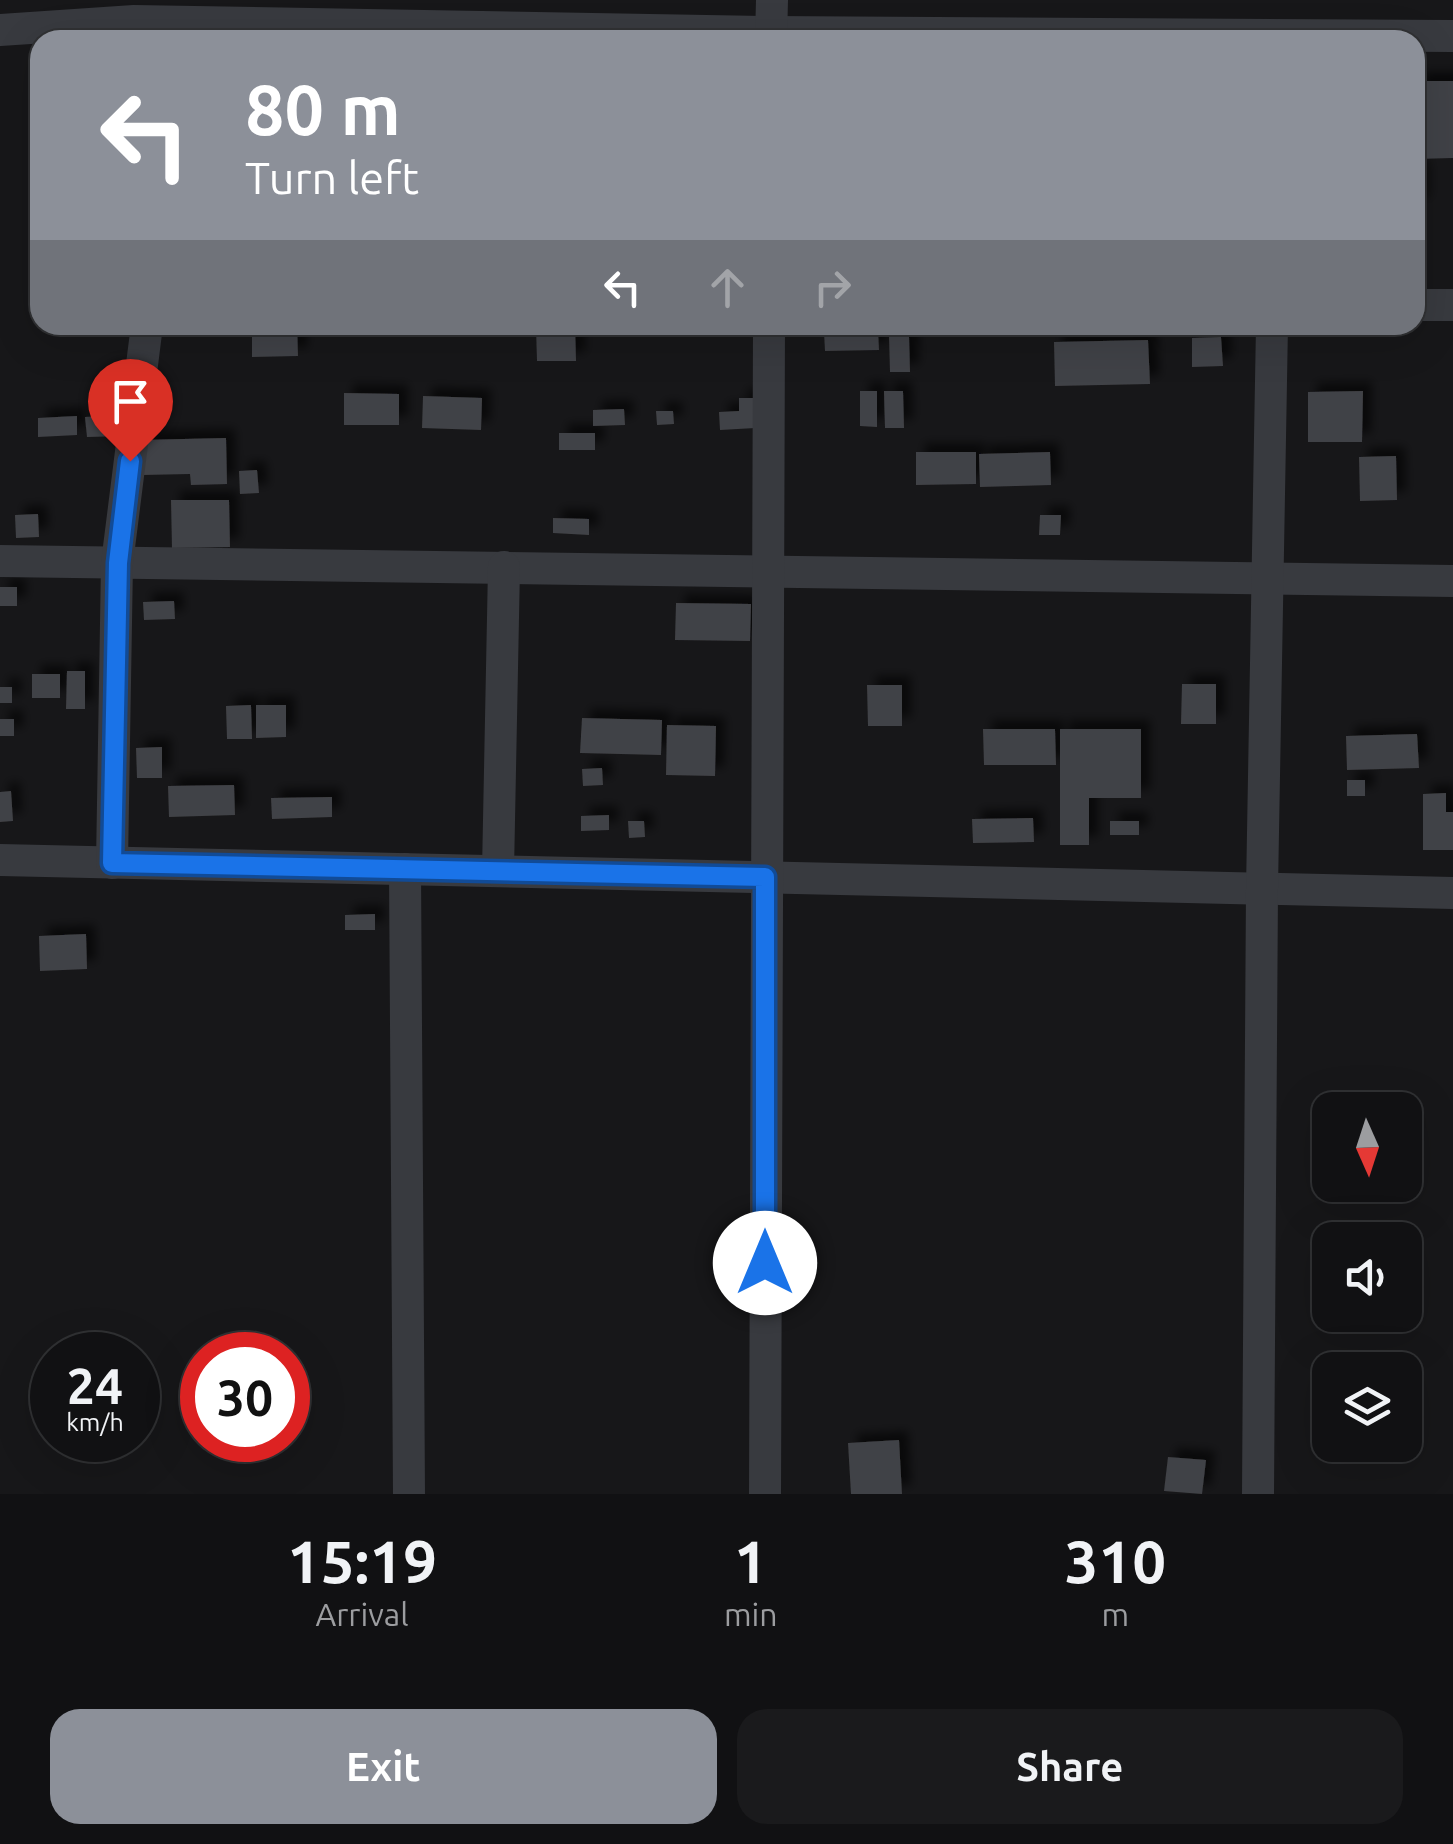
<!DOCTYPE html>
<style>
:root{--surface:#111113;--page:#1a1a1c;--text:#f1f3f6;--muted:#9c9da0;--line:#303133;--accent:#8c9099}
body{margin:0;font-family:Ubuntu,sans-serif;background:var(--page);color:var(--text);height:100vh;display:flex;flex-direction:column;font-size:38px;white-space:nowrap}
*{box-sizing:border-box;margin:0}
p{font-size:32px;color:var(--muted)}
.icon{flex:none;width:55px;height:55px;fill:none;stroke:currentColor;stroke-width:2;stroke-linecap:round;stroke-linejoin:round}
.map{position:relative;height:1494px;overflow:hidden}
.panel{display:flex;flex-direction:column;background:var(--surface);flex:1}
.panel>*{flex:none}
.top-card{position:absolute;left:30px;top:30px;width:1395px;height:305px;border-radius:30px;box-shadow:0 10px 40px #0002,0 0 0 2px var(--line);background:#8c9099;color:#fff;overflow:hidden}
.needle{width:65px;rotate:177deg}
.buttons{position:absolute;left:1312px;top:1092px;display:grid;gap:20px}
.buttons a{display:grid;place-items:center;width:110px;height:110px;border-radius:20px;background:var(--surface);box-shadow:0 10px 40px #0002,0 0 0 2px var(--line);font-size:50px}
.speed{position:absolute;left:30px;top:1332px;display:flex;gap:20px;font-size:50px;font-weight:700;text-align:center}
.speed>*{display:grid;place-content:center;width:130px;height:130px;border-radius:50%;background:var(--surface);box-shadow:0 10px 40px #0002,0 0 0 2px var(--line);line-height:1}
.speed small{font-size:25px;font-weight:400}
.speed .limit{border:15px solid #d22;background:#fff;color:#111}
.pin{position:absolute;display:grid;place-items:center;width:85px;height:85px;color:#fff;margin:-102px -42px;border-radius:50% 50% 50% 0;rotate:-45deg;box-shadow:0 0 10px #0007}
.pin .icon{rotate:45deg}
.me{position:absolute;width:110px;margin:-55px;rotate:0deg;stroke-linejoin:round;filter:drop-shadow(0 0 8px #0008)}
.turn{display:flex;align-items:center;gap:35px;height:210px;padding:0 50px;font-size:45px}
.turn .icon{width:130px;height:130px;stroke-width:2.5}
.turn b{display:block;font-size:70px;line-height:85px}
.lanes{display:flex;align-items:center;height:95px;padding:0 50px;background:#0003;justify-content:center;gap:50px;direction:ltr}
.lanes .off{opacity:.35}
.eta{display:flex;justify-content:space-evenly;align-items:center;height:170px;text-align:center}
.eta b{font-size:60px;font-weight:600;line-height:70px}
.action{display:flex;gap:20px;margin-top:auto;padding:20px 50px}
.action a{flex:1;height:115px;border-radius:30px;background:var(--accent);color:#fff;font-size:40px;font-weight:600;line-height:115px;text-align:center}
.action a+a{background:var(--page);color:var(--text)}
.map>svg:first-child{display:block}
.building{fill:#414246;filter:url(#shadow)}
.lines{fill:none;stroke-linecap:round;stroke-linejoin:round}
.minor{stroke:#383a3f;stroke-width:32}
.route-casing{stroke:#114b97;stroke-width:25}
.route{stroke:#1a73e8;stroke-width:18}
</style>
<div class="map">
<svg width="1453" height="1494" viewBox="0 0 1453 1494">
<defs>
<filter id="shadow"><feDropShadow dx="9" dy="-9" stdDeviation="5" flood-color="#0009"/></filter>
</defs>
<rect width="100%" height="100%" fill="#171719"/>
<g class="building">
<polygon points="1415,81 1453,81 1453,158 1415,159"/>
<rect x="1415" y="171" width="6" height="35"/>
<polygon points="252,325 297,325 298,356 252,357"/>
<polygon points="575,326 576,361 537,361 536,327"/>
<polygon points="878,331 879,350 825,351 824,332"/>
<polygon points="889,336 909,336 910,372 890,372"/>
<polygon points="1221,337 1223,366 1192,367 1192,338"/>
<polygon points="1148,340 1150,384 1055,386 1054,342"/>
<polygon points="860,391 877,391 877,427 860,426"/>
<polygon points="884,391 903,391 904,428 885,428"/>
<polygon points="1363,391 1362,442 1308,442 1308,392"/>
<polygon points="344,393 399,394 399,425 344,425"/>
<polygon points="423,396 482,398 481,430 422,428"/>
<polygon points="739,398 754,398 755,428 720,430 719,412 739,411"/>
<polygon points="624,409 625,425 593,426 593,410"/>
<polygon points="656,411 673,411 674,424 657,425"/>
<polygon points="124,415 125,436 87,437 85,417"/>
<polygon points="77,416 77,435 38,437 38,418"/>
<rect x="559" y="433" width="36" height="17"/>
<polygon points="226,438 227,484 191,485 190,474 142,475 141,440"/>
<polygon points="916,452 976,452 976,484 916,485"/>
<polygon points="1050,452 1051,485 980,487 979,454"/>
<polygon points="1396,456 1397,500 1360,501 1359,457"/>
<polygon points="257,470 259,493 240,494 239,471"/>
<polygon points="171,500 229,500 230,547 172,548"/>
<polygon points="38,514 39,537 16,538 15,515"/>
<polygon points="1040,515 1061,515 1060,535 1039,535"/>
<polygon points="553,518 589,519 589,535 553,533"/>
<rect x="0" y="587" width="17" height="19"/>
<polygon points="174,601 175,619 144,620 143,602"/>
<polygon points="676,603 751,604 750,641 675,640"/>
<polygon points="67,671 85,671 85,709 66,709"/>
<rect x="32" y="674" width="28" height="24"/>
<polygon points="1182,684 1216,684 1216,724 1181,724"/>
<polygon points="867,685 902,685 902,726 868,726"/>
<rect x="0" y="687" width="12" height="16"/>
<polygon points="251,705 252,739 227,739 226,706"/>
<polygon points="256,705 286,705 286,737 256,738"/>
<polygon points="582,718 662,720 661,755 580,753"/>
<rect x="0" y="719" width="14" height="17"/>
<polygon points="667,725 716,726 715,776 666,775"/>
<polygon points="983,729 1055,729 1056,765 984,765"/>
<polygon points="1060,729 1141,729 1141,798 1089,798 1089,845 1060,845"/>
<polygon points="1417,734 1419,768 1347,770 1346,736"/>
<polygon points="162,747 162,778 137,778 136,748"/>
<polygon points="602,768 603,785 583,786 582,769"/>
<rect x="1347" y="780" width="18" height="16"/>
<polygon points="234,785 235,815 169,817 168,786"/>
<polygon points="11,791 13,821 0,822 0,792"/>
<polygon points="1446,793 1446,812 1453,812 1453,850 1423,850 1423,794"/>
<polygon points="332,797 332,817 272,819 271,798"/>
<polygon points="609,815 609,830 581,831 581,816"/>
<polygon points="1033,818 1034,842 973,843 972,819"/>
<polygon points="628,821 644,821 645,837 629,838"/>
<rect x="1110" y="821" width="29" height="14"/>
<polygon points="375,914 375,930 345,930 345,915"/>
<polygon points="86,934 87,969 40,971 39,936"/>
<polygon points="1405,1122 1409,1122 1408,1154 1405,1154"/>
<polygon points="899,1440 902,1494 851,1494 848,1443"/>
<polygon points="1168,1457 1206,1460 1202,1494 1164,1491"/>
</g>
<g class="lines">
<g class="minor">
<polyline points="0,30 134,21 771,32 1453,36"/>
<polyline points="771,40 772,0"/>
<polyline points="1415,305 1453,305"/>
<polyline points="0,561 1453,581"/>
<polyline points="0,860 1453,893"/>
<polyline points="112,863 117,563 147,325"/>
<polyline points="405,869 409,1494"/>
<polyline points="498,871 504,567"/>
<polyline points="765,1494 769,325"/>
<polyline points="1258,1494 1262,889 1272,325"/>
</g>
</g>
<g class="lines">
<defs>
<polyline id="route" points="130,461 118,563 112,863 765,877 765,1263"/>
</defs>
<use href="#route" class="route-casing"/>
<use href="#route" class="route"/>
</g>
</svg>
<div class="buttons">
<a><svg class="needle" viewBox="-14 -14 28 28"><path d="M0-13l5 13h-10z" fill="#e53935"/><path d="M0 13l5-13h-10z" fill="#9c9da0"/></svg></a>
<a><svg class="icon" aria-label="sound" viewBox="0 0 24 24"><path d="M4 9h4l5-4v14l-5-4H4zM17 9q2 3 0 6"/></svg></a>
<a><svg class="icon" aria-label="layers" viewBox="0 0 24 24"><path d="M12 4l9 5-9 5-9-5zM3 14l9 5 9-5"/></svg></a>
</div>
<div class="speed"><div>24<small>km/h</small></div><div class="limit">30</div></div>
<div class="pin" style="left:130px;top:461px;background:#d93025"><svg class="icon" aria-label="arrive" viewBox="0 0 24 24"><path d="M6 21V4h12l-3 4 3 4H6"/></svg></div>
<svg class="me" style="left:765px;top:1263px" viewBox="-20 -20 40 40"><circle r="19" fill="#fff"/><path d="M0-13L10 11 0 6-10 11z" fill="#1a73e8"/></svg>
<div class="top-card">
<div class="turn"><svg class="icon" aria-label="left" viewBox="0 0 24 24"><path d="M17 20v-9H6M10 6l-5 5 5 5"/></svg><div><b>80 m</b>Turn left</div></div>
<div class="lanes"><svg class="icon" aria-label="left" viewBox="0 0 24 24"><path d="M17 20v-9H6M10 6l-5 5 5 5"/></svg><svg class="icon off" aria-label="ahead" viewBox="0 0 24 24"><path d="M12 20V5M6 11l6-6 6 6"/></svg><svg class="icon off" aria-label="right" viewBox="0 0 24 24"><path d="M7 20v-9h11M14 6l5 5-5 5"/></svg></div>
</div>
</div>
<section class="panel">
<div class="eta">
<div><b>15:19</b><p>Arrival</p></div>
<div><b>1</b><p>min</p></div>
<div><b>310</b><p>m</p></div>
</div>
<div class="action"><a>Exit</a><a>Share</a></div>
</section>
